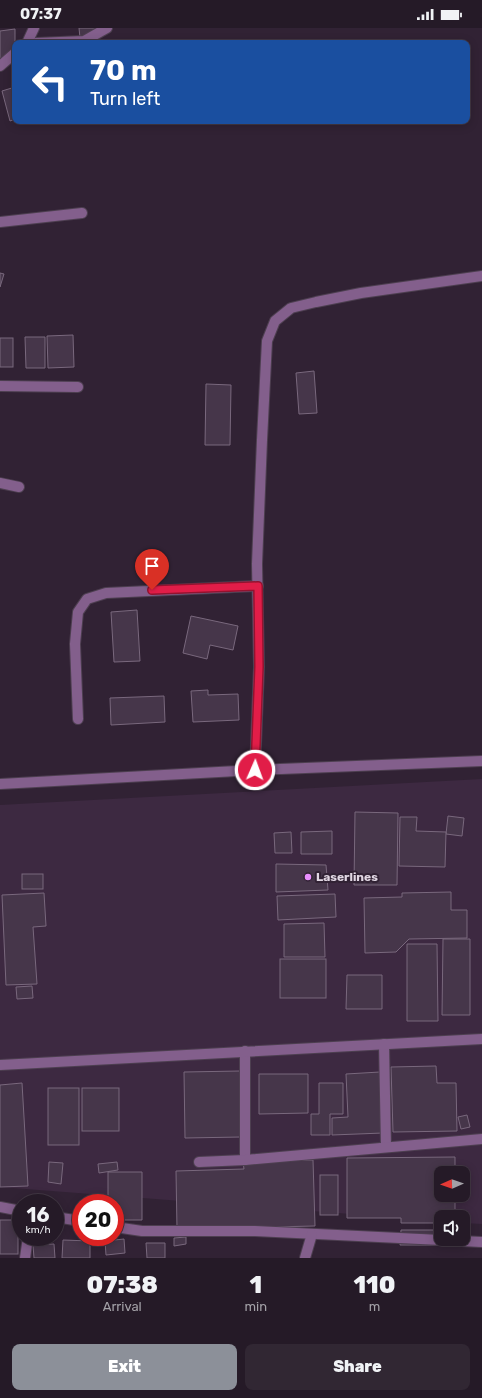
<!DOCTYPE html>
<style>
:root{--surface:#251a27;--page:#312733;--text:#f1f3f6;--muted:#a3a1a7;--line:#423844;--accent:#8c9099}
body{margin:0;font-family:Rubik,sans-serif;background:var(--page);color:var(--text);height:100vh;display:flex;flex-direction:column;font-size:15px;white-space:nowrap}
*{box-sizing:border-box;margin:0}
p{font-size:13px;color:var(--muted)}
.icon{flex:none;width:22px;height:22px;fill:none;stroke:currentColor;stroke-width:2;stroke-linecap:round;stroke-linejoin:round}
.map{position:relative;height:1230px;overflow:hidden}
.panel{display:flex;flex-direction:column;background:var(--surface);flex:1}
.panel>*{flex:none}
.top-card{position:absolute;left:12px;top:12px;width:458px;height:84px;border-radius:8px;box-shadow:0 2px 10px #0003,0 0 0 1px var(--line);background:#1a4fa0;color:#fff;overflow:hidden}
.needle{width:26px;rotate:268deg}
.tools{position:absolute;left:434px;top:1138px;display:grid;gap:8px}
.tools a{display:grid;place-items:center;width:36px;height:36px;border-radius:8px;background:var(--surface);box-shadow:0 2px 10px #0003,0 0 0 1px var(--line);font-size:20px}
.speed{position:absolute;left:12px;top:1166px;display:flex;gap:8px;font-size:20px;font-weight:700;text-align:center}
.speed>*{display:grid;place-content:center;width:52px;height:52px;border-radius:50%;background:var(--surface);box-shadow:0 2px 10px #0003,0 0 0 1px var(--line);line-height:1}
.speed small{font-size:10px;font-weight:400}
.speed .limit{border:6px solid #d22;background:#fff;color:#111}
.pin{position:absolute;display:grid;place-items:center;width:34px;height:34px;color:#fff;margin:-41px -17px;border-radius:50% 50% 50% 0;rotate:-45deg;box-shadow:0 0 4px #0007}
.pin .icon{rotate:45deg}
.me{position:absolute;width:44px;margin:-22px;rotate:2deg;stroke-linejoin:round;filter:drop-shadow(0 0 3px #0008)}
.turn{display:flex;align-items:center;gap:14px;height:84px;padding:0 12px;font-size:18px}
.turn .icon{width:52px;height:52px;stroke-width:2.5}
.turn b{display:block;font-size:28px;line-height:34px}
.eta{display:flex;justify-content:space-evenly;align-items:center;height:68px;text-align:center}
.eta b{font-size:24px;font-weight:800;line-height:28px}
.cta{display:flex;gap:8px;margin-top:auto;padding:8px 12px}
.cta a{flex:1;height:46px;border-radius:8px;background:var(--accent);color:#fff;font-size:16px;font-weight:800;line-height:46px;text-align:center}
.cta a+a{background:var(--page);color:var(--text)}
.status{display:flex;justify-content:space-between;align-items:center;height:28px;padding:0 20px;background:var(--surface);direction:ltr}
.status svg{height:11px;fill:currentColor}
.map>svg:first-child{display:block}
.built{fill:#3d2941;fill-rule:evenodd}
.building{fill:#46364a;stroke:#79687d}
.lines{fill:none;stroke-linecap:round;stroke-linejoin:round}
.minor-casing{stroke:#4d3f50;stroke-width:12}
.minor{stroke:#835f8c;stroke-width:10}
.route-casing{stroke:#92132f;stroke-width:10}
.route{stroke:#e11d48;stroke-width:7}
.poi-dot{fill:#e98efe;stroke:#312234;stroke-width:1.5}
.labels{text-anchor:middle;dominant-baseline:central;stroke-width:4;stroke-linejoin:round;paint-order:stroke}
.poi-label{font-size:12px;font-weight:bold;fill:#e1d7e3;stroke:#312234;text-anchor:start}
</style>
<div class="status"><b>07:37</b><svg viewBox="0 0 49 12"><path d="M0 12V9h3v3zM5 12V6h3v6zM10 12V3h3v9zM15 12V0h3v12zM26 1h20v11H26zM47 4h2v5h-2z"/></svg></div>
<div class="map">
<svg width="482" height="1230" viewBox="0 0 482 1230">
<rect width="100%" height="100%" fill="#312234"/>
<path class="built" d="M482,751v445l-19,-1v-6h-22v4l-441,-34v-382zM441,1145h22v22h-22z"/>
<g class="building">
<polygon points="79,0 108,0 80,10"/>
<polygon points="15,1 15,31 0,33 0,3"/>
<polygon points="15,59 15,91 10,93 2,63"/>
<polygon points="0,245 4,246 0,259"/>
<polygon points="73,307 74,339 48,340 47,308"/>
<polygon points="25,309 45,309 45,340 26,340"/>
<rect x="0" y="310" width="13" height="29"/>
<polygon points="314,343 317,385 299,386 296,345"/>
<polygon points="206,356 231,357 230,417 205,417"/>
<polygon points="137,582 140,633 114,634 111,584"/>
<polygon points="191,588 238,598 233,622 210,617 207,631 183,625"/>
<polygon points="208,662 208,667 238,666 239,692 193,694 191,663"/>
<polygon points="164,668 165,694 111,697 110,670"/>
<polygon points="355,784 398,785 397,857 354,857"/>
<polygon points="448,788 464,790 462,808 446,806"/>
<polygon points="400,789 417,789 416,803 446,804 445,839 399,838"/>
<polygon points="332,803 332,826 301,826 301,804"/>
<polygon points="291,804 292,825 275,825 274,805"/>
<polygon points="276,836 326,837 328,862 276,864"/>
<rect x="22" y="846" width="21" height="15"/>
<polygon points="451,864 451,882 467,882 467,910 409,911 396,924 365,925 364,870 402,869 402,865"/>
<polygon points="44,865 46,898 33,899 37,956 6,957 2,867"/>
<polygon points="335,866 336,889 278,892 277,868"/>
<polygon points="324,895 325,929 284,929 284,896"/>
<polygon points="443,911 470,911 470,987 442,987"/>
<polygon points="407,916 437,916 438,993 407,993"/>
<rect x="280" y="931" width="46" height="39"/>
<polygon points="347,947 382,947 382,981 346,981"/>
<polygon points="32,958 33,970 17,971 16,959"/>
<polygon points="436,1038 437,1055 456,1055 457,1103 393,1104 391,1039"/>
<polygon points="240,1043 241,1109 185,1110 184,1044"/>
<polygon points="380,1044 383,1105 332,1107 332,1090 348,1089 346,1046"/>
<polygon points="259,1046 308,1046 308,1085 259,1086"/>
<polygon points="22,1055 28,1158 0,1159 0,1057"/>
<polygon points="319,1055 343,1055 343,1086 330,1086 330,1107 311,1107 311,1086 319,1086"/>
<rect x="48" y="1060" width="31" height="57"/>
<rect x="82" y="1060" width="37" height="43"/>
<polygon points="467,1087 470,1099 461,1101 458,1089"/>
<polygon points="455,1129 455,1145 441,1145 441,1167 455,1167 455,1189 441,1189 441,1195 401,1195 401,1190 347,1190 347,1130"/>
<polygon points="313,1132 315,1198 177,1201 176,1143 244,1141 243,1134"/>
<polygon points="49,1134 63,1135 61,1156 48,1154"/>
<polygon points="117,1134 118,1142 99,1145 98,1136"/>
<polygon points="108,1144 142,1144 142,1192 115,1192 115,1175 108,1175"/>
<rect x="320" y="1147" width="18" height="40"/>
<rect x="0" y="1192" width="18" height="34"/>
<polygon points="401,1202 441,1202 441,1211 458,1217 400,1217"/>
<polygon points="186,1209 186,1216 174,1218 174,1210"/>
<polygon points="124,1211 125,1225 106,1227 105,1213"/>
<polygon points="63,1212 90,1213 90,1230 62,1230"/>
<polygon points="146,1215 165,1215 165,1230 147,1230"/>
<polygon points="54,1216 55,1230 34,1230 33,1217"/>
</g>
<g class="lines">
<defs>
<g id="minor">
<polyline points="27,15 34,0"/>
<polyline points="36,15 84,13 107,0"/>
<polyline points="0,38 15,25"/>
<polyline points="0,194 82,185"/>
<polyline points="0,358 78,359"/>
<polyline points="0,455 19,459"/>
<polyline points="78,691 75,616 78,584 87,571 106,565 258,558"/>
<polyline points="255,742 259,639 257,536 262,412 267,313 275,293 291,280 316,274 361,265 482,248"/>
<polyline points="0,756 255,742 482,733"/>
<polyline points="384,1016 386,1119"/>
<polyline points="245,1023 245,1132"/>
<polyline points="0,1037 482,1011"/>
<polyline points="199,1134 245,1132 482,1111"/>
<polyline points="0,1179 21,1183"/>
<polyline points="55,1189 81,1193"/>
<polyline points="115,1199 142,1203 255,1203 482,1214"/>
<polyline points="25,1230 28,1209"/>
<polyline points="305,1230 312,1206"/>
</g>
</defs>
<use href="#minor" class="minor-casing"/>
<use href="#minor" class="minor"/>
</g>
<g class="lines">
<defs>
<polyline id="route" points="152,562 258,558 259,639 255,742"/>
</defs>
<use href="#route" class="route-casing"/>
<use href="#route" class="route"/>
</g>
<circle class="poi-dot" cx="308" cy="849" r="4"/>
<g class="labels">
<g class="poi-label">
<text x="316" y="849">Laserlines</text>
</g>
</g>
</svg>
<div class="tools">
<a><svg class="needle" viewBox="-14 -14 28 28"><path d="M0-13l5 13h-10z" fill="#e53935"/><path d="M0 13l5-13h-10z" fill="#a3a1a7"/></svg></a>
<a><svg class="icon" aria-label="sound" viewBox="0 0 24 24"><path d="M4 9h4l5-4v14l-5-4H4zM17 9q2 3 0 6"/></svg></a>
</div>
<div class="speed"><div>16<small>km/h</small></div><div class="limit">20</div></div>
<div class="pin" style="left:152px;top:562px;background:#d93025"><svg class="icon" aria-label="arrive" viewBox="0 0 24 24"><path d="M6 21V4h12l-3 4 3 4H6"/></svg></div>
<svg class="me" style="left:255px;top:742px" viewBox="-20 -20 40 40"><circle r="17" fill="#e11d48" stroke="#fff" stroke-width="3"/><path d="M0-11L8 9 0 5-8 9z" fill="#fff"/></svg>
<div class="top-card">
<div class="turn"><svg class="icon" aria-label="left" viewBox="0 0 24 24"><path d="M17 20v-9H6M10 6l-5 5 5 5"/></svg><div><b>70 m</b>Turn left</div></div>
</div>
</div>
<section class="panel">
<div class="eta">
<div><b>07:38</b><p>Arrival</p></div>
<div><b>1</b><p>min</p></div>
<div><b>110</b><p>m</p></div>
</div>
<div class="cta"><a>Exit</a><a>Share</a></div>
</section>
